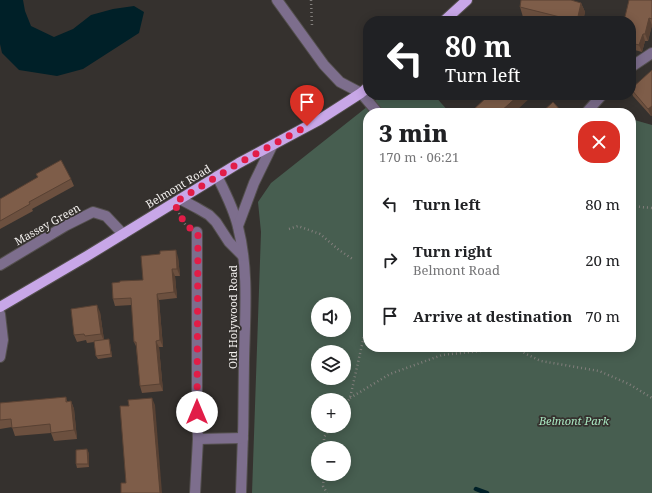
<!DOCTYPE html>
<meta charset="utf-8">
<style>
:root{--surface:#fff;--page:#f6f6f6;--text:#202124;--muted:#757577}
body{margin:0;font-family:"Noto Serif",serif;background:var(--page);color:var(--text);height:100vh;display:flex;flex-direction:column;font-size:15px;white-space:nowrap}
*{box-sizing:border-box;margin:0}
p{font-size:13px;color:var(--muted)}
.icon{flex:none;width:22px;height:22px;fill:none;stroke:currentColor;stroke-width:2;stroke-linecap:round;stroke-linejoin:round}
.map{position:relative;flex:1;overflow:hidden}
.details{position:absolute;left:363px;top:108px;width:273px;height:244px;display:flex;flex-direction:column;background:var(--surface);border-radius:16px;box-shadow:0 2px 10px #0003}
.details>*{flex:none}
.hud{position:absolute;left:363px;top:16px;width:273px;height:84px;border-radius:16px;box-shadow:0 2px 10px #0003;background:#202124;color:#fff;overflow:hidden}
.buttons{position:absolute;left:311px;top:297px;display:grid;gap:8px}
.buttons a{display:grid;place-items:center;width:40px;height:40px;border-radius:50%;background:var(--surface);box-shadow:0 2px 10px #0003;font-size:20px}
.pin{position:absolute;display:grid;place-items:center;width:34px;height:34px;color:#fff;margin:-41px -17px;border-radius:50% 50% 50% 0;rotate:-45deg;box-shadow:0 0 4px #0007}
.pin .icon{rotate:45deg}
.me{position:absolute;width:44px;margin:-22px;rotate:0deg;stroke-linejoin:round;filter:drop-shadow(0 0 3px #0008)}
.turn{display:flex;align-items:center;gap:14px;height:84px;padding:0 16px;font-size:18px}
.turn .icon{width:52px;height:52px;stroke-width:2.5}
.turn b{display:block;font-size:28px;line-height:34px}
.round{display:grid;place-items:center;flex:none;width:42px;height:42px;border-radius:16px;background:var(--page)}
.headline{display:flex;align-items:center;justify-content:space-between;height:68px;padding:0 16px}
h1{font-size:24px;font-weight:800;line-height:30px}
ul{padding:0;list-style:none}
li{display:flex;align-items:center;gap:12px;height:56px;padding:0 16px}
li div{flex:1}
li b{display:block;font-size:15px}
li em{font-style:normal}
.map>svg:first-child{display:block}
.green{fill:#475e50;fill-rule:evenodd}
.water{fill:#002028}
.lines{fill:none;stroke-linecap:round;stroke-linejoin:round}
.stream{stroke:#002028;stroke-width:4.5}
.minor-casing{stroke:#534f4d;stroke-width:12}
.major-casing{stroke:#534f4d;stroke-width:12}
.path{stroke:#827f7c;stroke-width:2.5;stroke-dasharray:1 3;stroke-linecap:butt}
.minor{stroke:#7d6e8d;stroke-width:10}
.major{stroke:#c8a7e8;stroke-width:10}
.wall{fill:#6c503f}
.shaded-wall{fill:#584133}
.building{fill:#7e5d49;stroke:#584133}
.route{stroke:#e11d48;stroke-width:7;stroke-dasharray:0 12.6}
.labels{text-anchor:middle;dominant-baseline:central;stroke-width:3.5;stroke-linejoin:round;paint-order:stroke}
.street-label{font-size:11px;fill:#f2efed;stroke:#35312e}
.park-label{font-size:11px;font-style:italic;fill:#a9e8c2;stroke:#35312e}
</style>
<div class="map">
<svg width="652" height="493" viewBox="0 0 652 493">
<rect width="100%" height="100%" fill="#35312e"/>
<path class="green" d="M382,95h52l16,18h-82v234h263v-228l21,6v368h-400l9,-261 -3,-30 13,-19zM318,304h26v26h-26zM318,352h26v26h-26zM318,400h26v26h-26zM318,448h26v26h-26z"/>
<polygon class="water" points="0,0 23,0 25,11 31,26 54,37 73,29 91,15 113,9 134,6 144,12 139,33 83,69 57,76 19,70 2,53 0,44"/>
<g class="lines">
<polyline class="stream" points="476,489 487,493"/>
<defs>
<g id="minor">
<polyline points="277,0 324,65 340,82 361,93 378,113"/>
<polyline points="631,67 652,53"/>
<polyline points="586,113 602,95"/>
<path d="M217,176c8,16 17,33 21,51 11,43 7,88 6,133 0,44 -1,89 -3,133"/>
<polyline points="180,199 197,208 209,215 216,222 229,242 243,256"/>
<polyline points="238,226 254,183 272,146"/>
<polyline points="0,265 65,226 93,212 106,216 123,234"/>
<polyline points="0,314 3,340 0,357"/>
<polyline points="198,439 243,438"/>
<polyline points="195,493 198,439 197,412 197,232"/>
</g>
<g id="major">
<polyline points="444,21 467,0"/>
<polyline points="0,307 87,256 239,163 319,120 361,93 368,87"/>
</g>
</defs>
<use href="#minor" class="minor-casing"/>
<use href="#major" class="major-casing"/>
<g class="path">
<polyline points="311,0 312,26"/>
<polyline points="631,206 652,208"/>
<polyline points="179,213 186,226"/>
<polyline points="289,229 298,226 320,234 339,250 354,260"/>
<polyline points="517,348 526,354 541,361 599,371 629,384 652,398"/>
<polyline points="350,398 390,374 442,355 519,347"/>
<polyline points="344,407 350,398 366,327 368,324"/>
<polyline points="324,448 324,437 332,426"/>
<polyline points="324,474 323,486 327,493"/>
</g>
<use href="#minor" class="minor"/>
<use href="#major" class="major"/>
</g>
<g class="wall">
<polygon points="652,0 652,25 648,41 645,41 642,52 631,49 631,21"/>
<polygon points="581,3 585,12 583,21 539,21 523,17 520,7"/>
<polygon points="652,70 652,115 651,116 633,96 631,90"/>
<polygon points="36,174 71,179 74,186 32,209 33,211 0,229 0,199 38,178"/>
<polygon points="178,257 180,276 175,276 177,298 159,300 163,347 159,347 163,391 142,393 140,386 136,346 134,342 132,305 115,306 113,299 143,280"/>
<polygon points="100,312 104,340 110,343 112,357 98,359 96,356 94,342 87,343 86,340 77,342 74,335"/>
<polygon points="66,397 67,401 71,401 74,409 77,439 54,441 51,433 15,436 12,427 0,429 0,401 0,403"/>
<polygon points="89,453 89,467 77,468 76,464"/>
</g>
<g class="shaded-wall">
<polygon points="581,3 585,12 583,21 577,21"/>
<polygon points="649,18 652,25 648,41 645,34"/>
<polygon points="643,34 645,41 642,52 639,45"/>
<polygon points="519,95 533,95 514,113 499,113"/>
<polygon points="652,106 652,115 651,116 648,109"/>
<polygon points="176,250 178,257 180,276 177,269"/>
<polygon points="172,269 175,276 177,298 174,292"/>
<polygon points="157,294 159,300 163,347 160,340"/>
<polygon points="97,305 100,312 104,341 101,334"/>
<polygon points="109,339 110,343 112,357 111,354"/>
<polygon points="156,341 159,347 163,391 160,384"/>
<polygon points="152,398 155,405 162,493 160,493"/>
<polygon points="71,401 74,409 77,439 74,430"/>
<polygon points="87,449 89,453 89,467 88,464"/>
</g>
<g class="building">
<polygon points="521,0 571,0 581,3 577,21 576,21 520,7"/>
<polygon points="629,0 652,0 652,19 649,18 645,34 643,34 639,45 631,43 631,21 624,21"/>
<polygon points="652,70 652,106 648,109 631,89"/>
<polygon points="489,95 519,95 499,113 474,113 472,111"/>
<polygon points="553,102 563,113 541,113"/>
<polygon points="61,160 71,179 29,202 30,204 0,221 0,199 38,177 36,174"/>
<polygon points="176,250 177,269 172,269 174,292 157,294 160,340 156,341 160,384 140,386 136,342 134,342 131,298 113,299 112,283 120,282 120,281 143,280 141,256 160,254 160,251"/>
<polygon points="97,305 101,334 85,336 84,334 74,335 71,309"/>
<polygon points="109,339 111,354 96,356 94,341"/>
<polygon points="66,397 66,402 71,401 74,430 51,433 50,424 12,428 11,419 0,420 0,403"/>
<polygon points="152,398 160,493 121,493 121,483 126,483 120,406 129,406 128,400"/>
<polygon points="87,449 88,464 76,464 76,450"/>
</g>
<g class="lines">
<polyline class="route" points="197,412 198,232 186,226 174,203 239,163 307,126"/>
</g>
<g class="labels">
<g class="street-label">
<text transform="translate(178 186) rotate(-31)">Belmont Road</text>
<text transform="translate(47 224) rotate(-29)">Massey Green</text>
<text transform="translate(232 317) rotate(-90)">Old Holywood Road</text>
</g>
<g class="park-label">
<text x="574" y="420">Belmont Park</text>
</g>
</g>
</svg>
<div class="buttons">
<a><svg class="icon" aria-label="sound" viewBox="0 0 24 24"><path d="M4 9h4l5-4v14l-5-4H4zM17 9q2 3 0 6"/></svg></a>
<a><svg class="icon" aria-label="layers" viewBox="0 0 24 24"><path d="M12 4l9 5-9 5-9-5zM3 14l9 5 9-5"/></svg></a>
<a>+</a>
<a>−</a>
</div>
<div class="pin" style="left:307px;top:126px;background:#d93025"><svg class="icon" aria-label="arrive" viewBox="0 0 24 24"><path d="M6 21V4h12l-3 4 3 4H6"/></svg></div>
<svg class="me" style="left:197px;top:412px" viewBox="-20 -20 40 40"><circle r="19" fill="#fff"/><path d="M0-13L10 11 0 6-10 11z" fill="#e11d48"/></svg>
<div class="hud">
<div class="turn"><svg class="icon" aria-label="left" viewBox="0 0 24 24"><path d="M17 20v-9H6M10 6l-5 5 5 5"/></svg><div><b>80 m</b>Turn left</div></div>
</div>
<section class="details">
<div class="headline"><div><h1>3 min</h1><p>170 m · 06:21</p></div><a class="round" style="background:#d93025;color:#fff"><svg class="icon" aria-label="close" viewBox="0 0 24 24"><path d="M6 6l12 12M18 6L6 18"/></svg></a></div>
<ul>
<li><svg class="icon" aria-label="left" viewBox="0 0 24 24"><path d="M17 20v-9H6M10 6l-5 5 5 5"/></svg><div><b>Turn left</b></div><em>80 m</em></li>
<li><svg class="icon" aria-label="right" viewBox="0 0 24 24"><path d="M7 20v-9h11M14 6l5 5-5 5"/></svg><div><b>Turn right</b><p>Belmont Road</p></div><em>20 m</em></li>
<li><svg class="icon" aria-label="arrive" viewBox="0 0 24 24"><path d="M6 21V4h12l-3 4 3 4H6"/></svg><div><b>Arrive at destination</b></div><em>70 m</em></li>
</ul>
</section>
</div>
